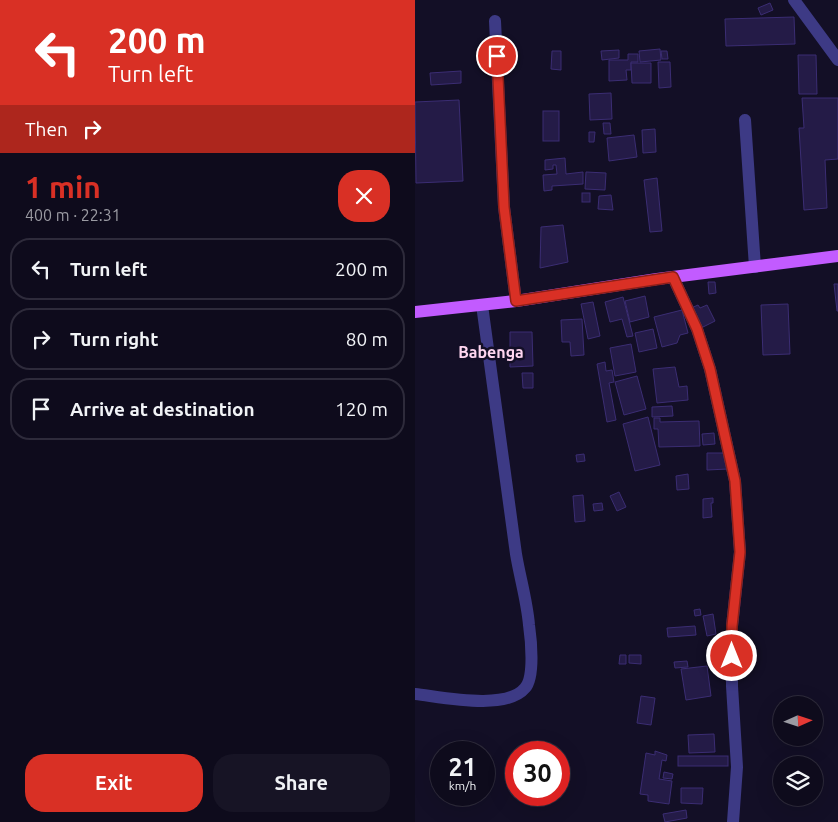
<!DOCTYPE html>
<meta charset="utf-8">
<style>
:root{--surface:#0e0b1c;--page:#171425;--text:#f1f3f6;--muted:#9b9ba3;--line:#2e2b3b;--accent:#d93025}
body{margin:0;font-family:Ubuntu,sans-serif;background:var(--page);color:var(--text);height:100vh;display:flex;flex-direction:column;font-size:19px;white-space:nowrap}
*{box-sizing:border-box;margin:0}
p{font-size:16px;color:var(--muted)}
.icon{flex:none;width:28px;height:28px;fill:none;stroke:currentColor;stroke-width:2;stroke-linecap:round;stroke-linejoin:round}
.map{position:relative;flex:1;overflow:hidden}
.panel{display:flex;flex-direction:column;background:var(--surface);width:415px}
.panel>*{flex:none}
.banner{background:#d93025;color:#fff;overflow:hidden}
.needle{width:32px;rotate:87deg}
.buttons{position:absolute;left:358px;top:696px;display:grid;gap:10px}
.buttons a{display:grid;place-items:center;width:50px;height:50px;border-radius:50%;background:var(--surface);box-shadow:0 5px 20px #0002,0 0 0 1px var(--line);font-size:25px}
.speed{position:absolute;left:15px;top:741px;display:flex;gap:10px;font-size:25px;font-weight:700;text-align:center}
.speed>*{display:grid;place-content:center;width:65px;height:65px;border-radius:50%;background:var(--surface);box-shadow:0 5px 20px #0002,0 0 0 1px var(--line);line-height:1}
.speed small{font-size:12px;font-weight:400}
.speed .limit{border:8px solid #d22;background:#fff;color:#111}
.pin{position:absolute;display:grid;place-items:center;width:42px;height:42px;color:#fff;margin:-21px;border:2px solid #fff;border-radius:50%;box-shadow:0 1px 5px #0007}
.me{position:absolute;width:55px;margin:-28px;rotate:0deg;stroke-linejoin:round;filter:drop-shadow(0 0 4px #0008)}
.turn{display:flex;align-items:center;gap:18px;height:105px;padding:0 25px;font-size:22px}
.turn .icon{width:65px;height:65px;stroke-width:2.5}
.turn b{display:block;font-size:35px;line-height:42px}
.then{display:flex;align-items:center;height:48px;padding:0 25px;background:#0003;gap:10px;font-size:19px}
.round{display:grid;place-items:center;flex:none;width:52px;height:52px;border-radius:20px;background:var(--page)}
.headline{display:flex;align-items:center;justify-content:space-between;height:85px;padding:0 25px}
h1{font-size:30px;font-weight:700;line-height:38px;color:var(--accent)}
.cta{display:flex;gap:10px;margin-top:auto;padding:10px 25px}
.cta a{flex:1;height:58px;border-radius:20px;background:var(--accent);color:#fff;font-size:20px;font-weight:700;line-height:58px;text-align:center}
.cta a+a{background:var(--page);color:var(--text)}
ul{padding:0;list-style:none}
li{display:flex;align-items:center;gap:15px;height:62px;margin:0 10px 8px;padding:0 15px;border:2px solid var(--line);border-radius:20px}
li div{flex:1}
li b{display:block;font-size:19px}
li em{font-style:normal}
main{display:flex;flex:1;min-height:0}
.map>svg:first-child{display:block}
.building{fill:#241b47;stroke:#3b2d73}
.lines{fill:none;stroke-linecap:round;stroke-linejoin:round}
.minor{stroke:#3d3a85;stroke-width:12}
.major{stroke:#c25bff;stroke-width:12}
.route-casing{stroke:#8d1f18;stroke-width:12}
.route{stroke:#d93025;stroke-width:9}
.labels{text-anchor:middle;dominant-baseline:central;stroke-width:5;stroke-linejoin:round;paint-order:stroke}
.quarter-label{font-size:16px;font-weight:bold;fill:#ffd6f0;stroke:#130f26}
</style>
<main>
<section class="panel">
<div class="banner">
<div class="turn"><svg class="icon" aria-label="left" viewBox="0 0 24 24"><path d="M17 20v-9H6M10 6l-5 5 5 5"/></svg><div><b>200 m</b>Turn left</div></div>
<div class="then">Then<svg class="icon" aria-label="right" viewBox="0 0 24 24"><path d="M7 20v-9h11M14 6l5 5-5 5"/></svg></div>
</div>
<div class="headline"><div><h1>1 min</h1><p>400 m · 22:31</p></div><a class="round" style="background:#d93025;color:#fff"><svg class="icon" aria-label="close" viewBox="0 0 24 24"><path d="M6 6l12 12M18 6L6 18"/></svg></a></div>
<ul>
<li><svg class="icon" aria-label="left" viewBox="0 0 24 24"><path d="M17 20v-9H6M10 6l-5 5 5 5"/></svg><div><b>Turn left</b></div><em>200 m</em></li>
<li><svg class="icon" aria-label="right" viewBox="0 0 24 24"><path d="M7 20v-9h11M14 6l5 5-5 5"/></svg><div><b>Turn right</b></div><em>80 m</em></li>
<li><svg class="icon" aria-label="arrive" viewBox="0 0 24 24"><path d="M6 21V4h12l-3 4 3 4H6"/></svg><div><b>Arrive at destination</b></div><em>120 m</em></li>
</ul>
<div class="cta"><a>Exit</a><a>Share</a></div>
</section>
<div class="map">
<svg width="423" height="822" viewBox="0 0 423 822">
<rect width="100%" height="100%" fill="#130f26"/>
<g class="building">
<polygon points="355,3 358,10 346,15 343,8"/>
<polygon points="379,17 380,44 311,46 310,19"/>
<polygon points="245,49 246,60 225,62 224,51"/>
<polygon points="204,50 204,58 187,60 186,51"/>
<polygon points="137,51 146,51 146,70 136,69"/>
<polygon points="246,51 252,51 253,59 247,59"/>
<polygon points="213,54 223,54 223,62 216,62 216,70 211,70 212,80 194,81 194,60 213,60"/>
<polygon points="383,55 401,55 402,94 384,94"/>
<polygon points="243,62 255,62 256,87 244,88"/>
<polygon points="216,63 236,63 236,83 217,83"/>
<polygon points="46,71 46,83 16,85 15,73"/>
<polygon points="196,93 197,119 175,120 174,94"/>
<polygon points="387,98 423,98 423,159 410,160 412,208 389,210 384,128 389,128"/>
<polygon points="44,100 48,181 1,183 0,102"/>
<rect x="128" y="111" width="16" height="30"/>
<polygon points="188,123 195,123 196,134 189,134"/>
<polygon points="240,129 241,152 228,153 227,130"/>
<polygon points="174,132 180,132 179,142 174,142"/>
<polygon points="219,135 222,157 194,161 192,138"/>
<polygon points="150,158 151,174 168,172 168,184 137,186 137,190 129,191 128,175 142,174 141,165 138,165 138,169 130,170 130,160"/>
<polygon points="171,172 191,173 190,190 170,189"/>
<polygon points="242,178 247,231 235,232 229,180"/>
<rect x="167" y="193" width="8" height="9"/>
<polygon points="196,195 198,210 183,209 184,196"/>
<polygon points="148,225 153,262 125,268 126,227"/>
<polygon points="293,282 300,282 301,293 294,294"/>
<polygon points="419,284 423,284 423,311 422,311"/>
<polygon points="230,296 234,317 215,322 210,301"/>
<polygon points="208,297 218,336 212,337 207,319 195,322 190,302"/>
<polygon points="178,302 185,336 173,339 166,304"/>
<polygon points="373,304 375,354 348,355 346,305"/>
<polygon points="283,305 285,308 292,305 300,321 284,329 274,309"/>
<polygon points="267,310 273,333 265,335 262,343 247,347 239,317"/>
<polygon points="167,319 169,355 156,356 155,342 147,342 146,320"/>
<polygon points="238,329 242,348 224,352 220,333"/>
<polygon points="95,332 117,332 118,366 95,367"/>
<polygon points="216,344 221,372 200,376 195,348"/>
<polygon points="190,362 191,371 197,370 199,382 194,383 201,420 192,422 182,364"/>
<polygon points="260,367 264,387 272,386 273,400 242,403 238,369"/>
<polygon points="107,373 118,373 118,388 108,388"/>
<polygon points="222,376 231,409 209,415 200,382"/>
<polygon points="257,406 258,416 237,417 237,407"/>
<polygon points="233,417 245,465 220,471 208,424"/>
<polygon points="239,418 245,418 245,422 284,421 285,446 244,447 243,429 239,429"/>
<polygon points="299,433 300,444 288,445 287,434"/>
<polygon points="292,453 312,453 313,469 292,470"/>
<polygon points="169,454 170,461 162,462 161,455"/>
<polygon points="273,474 274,489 262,490 261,476"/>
<polygon points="204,492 211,507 202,511 195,496"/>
<polygon points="168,495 170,521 160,522 158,496"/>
<polygon points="298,498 298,503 296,503 297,517 288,518 288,499"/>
<polygon points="187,503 188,510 179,511 178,504"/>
<polygon points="285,609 286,615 280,616 279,610"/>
<polygon points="298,614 301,634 292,636 288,616"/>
<polygon points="280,626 281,635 253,637 252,628"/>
<polygon points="205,655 211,655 211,664 204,664"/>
<polygon points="214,655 226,655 226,664 214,663"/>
<polygon points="272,661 273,667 260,668 259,662"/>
<polygon points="292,666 296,696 271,700 266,669"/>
<polygon points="226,696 240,698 236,725 222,723"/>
<polygon points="299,734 300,752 274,753 273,735"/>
<polygon points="240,751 252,755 251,761 247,760 244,779 257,781 254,804 233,801 233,795 225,794 231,753 240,755"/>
<rect x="263" y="756" width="50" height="10"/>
<polygon points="249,772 258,774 257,779 248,778"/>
<polygon points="266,788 288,788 287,804 266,803"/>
<polygon points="271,810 272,818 250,822 248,814"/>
</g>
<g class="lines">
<g class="minor">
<polyline points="379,0 423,60"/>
<polyline points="80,21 89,207 101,301"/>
<polyline points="330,120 340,267"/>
<polyline points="258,277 282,329 295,369 320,481 325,552 317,626 317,686 322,767 318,822"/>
<path d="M0,694c27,3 91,17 110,-6 10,-11 6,-49 4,-63 -2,-24 -9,-47 -13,-71 -12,-83 -22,-166 -34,-249"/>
</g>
<polyline class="major" points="0,312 101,301 242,279 423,256"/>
</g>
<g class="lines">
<defs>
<polyline id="route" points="82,56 89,207 101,301 258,277 282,329 295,369 320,481 325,552 317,626 317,656"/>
</defs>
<use href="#route" class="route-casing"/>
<use href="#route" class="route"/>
</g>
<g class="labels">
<g class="quarter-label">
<text x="76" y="352">Babenga</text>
</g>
</g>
</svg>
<div class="buttons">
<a><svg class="needle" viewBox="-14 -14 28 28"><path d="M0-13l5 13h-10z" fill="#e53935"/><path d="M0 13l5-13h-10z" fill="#9b9ba3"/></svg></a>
<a><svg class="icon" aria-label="layers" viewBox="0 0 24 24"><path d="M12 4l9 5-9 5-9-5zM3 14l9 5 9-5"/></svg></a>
</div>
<div class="speed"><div>21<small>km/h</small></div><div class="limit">30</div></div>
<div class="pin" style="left:82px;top:56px;background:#d93025"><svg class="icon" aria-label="arrive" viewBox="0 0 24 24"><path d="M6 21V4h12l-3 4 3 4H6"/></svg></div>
<svg class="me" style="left:317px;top:656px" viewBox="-20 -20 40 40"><circle r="17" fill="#d93025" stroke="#fff" stroke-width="3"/><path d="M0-11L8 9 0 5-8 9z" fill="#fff"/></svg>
</div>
</main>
